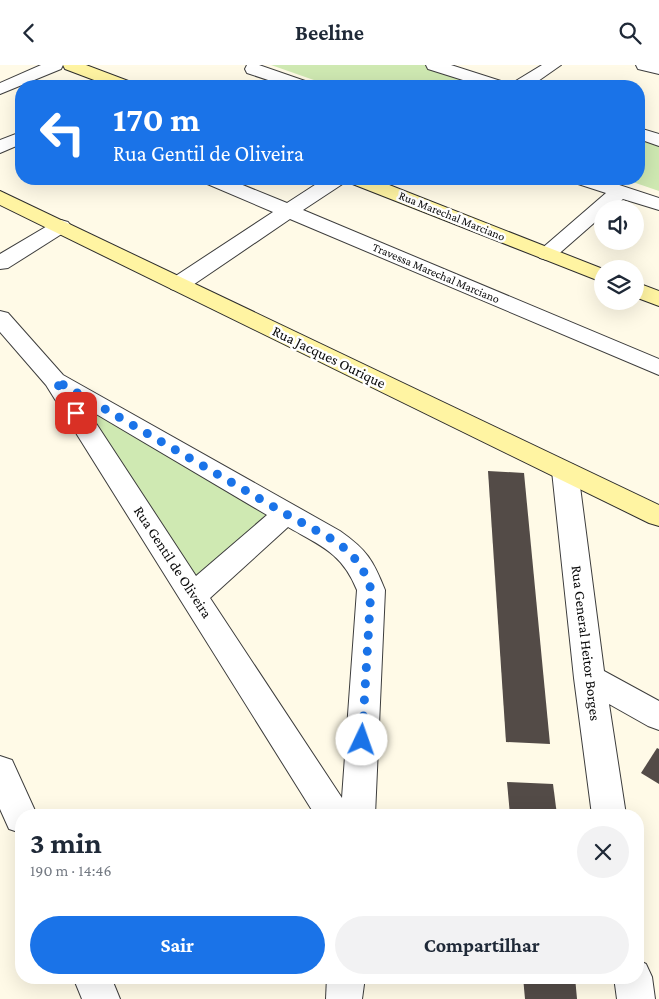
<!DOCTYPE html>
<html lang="pt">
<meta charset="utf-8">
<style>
:root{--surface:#fff;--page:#f2f2f3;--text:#1f2937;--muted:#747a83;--accent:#1a73e8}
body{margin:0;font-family:"Crimson Pro",serif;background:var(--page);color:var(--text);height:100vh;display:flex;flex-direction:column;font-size:19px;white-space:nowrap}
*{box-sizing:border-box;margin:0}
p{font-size:16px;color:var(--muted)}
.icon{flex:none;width:28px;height:28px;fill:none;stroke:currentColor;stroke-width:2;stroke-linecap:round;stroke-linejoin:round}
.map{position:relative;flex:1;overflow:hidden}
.panel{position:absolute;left:15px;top:744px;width:629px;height:175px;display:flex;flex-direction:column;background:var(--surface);border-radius:20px;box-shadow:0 5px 20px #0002}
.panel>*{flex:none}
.guide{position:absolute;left:15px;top:15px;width:630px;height:105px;border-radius:20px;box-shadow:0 5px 20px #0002;background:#1a73e8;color:#fff;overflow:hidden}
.controls{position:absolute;left:594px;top:135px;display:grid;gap:10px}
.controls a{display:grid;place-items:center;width:50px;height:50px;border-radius:50%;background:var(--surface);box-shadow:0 5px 20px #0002;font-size:25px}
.pin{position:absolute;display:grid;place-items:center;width:42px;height:42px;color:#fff;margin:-21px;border-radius:10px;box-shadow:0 2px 8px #0006}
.me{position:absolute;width:55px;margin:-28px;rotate:3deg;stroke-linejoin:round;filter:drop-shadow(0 0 4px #0008)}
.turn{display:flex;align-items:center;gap:18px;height:105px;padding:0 15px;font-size:22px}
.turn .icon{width:65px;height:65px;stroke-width:2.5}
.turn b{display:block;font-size:35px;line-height:42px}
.round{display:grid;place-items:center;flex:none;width:52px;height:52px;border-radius:26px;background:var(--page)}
.headline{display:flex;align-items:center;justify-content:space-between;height:85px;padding:0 15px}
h1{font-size:30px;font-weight:700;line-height:38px}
.button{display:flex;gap:10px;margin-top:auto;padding:10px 15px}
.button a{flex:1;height:58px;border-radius:30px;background:var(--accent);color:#fff;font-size:20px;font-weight:700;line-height:58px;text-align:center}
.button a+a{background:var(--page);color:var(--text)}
header{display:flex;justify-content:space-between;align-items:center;height:65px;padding:0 15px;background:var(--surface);font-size:22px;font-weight:700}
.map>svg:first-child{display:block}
.green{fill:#cfe9b2}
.building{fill:#534b47}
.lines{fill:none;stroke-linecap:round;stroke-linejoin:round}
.minor-casing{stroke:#3d3d3d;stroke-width:2}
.secondary-casing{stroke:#2c2c2c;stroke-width:2}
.minor{fill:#fff;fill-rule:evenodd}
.secondary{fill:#fff4a2;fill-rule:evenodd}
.route{stroke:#1a73e8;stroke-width:9;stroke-dasharray:0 16.2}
.labels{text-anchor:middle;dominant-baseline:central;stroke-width:5;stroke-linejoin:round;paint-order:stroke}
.far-street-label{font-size:12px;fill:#0a0a0a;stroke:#fff}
.street-label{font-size:15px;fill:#0a0a0a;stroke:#fff}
</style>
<header><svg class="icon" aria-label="back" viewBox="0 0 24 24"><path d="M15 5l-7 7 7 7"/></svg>Beeline<svg class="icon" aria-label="search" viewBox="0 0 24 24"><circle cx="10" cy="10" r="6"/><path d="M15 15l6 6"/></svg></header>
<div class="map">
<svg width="659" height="934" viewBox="0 0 659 934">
<rect width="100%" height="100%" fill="#fffae7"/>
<g class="green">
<polygon points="271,0 429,0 497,21 331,21"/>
<polygon points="639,69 659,76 659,126 624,114 639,114"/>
<polygon points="55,315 286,449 194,530"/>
</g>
<g class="building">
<polygon points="488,406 524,408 550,679 506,677"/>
<polygon points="657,683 659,684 659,719 641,708"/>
<polygon points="507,717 553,719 557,750 510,750"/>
<polygon points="523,912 575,912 577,934 525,934"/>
</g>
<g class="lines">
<defs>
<g id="minor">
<polygon points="41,0 63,0 61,4 0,29 0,18"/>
<polygon points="247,0 259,0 308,17 311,21 286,21 247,8 245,4"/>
<polygon points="426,0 451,0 504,17 507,21 482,21 428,4"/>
<polygon points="542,0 561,0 531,21 512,21 514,17"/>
<polygon points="636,0 659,0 659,9 638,4"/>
<polygon points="639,63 659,69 659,81 639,74"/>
<polygon points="21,67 21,79 0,88 0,75"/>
<polygon points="203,114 228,114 287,138 324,114 346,114 344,118 303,145 659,294 659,310 290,154 187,224 179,226 171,224 168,219 171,214 273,147 205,118"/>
<polygon points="573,114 601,114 659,133 659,145 623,134 611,144 602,144 602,151 554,193 547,195 540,193 536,189 540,185 606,128 575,118"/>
<polygon points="61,155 68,157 71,161 68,165 8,203 0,204 0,189 54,157"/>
<path d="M0,246l8,2 55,62 277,156c27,19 33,29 45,59l-10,225h-60l-269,-430 -46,-53zM86,343l181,107 -71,61zM288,462c33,19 54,26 69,63l-15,208 -132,-200z"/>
<polygon points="565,397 574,400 578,406 604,606 659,636 659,665 648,661 609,639 626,750 592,750 574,613 552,406 556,400"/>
<polygon points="0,691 12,695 37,750 21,750 21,768 9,764 0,744"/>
<polygon points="638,895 646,899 652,912 655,934 617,934 614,912 638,912"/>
<polygon points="73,912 111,912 120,934 82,934"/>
<polygon points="327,912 365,912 362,934 326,934"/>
</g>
<g id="secondary">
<polygon points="63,0 86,0 131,17 134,21 110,21 65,4"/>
<polygon points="348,114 374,114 603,204 602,217 350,118"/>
<polygon points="0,126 659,440 659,461 649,458 0,140"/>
<polygon points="635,217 659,226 659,241 635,232"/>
</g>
</defs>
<use href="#minor" class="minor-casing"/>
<use href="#secondary" class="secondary-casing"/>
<use href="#minor" class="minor"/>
<use href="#secondary" class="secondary"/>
</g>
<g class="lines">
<polyline class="route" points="76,348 55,315 286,449 330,473 350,487 363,505 371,524 362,675"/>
</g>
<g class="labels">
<g class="far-street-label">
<text transform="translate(452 151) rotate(22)">Rua Marechal Marciano</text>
<text transform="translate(436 208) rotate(23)">Travessa Marechal Marciano</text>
</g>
<g class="street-label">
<text transform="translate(329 292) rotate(26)">Rua Jacques Ourique</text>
<text transform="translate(173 497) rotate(57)">Rua Gentil de Oliveira</text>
<text transform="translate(586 578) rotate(83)">Rua General Heitor Borges</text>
</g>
</g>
</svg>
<div class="controls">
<a><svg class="icon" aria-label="sound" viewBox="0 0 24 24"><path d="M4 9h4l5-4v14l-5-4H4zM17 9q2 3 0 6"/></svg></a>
<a><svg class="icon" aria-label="layers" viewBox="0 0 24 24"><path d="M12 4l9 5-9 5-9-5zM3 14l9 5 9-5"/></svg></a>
</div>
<div class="pin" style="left:76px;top:348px;background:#d93025"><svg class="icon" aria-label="arrive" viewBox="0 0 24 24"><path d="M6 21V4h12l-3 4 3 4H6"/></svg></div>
<svg class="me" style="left:362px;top:675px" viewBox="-20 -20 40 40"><circle r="19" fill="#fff"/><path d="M0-13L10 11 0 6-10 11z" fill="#1a73e8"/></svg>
<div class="guide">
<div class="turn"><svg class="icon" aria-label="left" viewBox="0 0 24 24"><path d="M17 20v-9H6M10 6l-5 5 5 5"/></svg><div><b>170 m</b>Rua Gentil de Oliveira</div></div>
</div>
<section class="panel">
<div class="headline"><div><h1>3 min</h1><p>190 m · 14:46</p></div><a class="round"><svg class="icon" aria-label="close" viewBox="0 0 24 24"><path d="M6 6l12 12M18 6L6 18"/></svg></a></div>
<div class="button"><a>Sair</a><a>Compartilhar</a></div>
</section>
</div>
